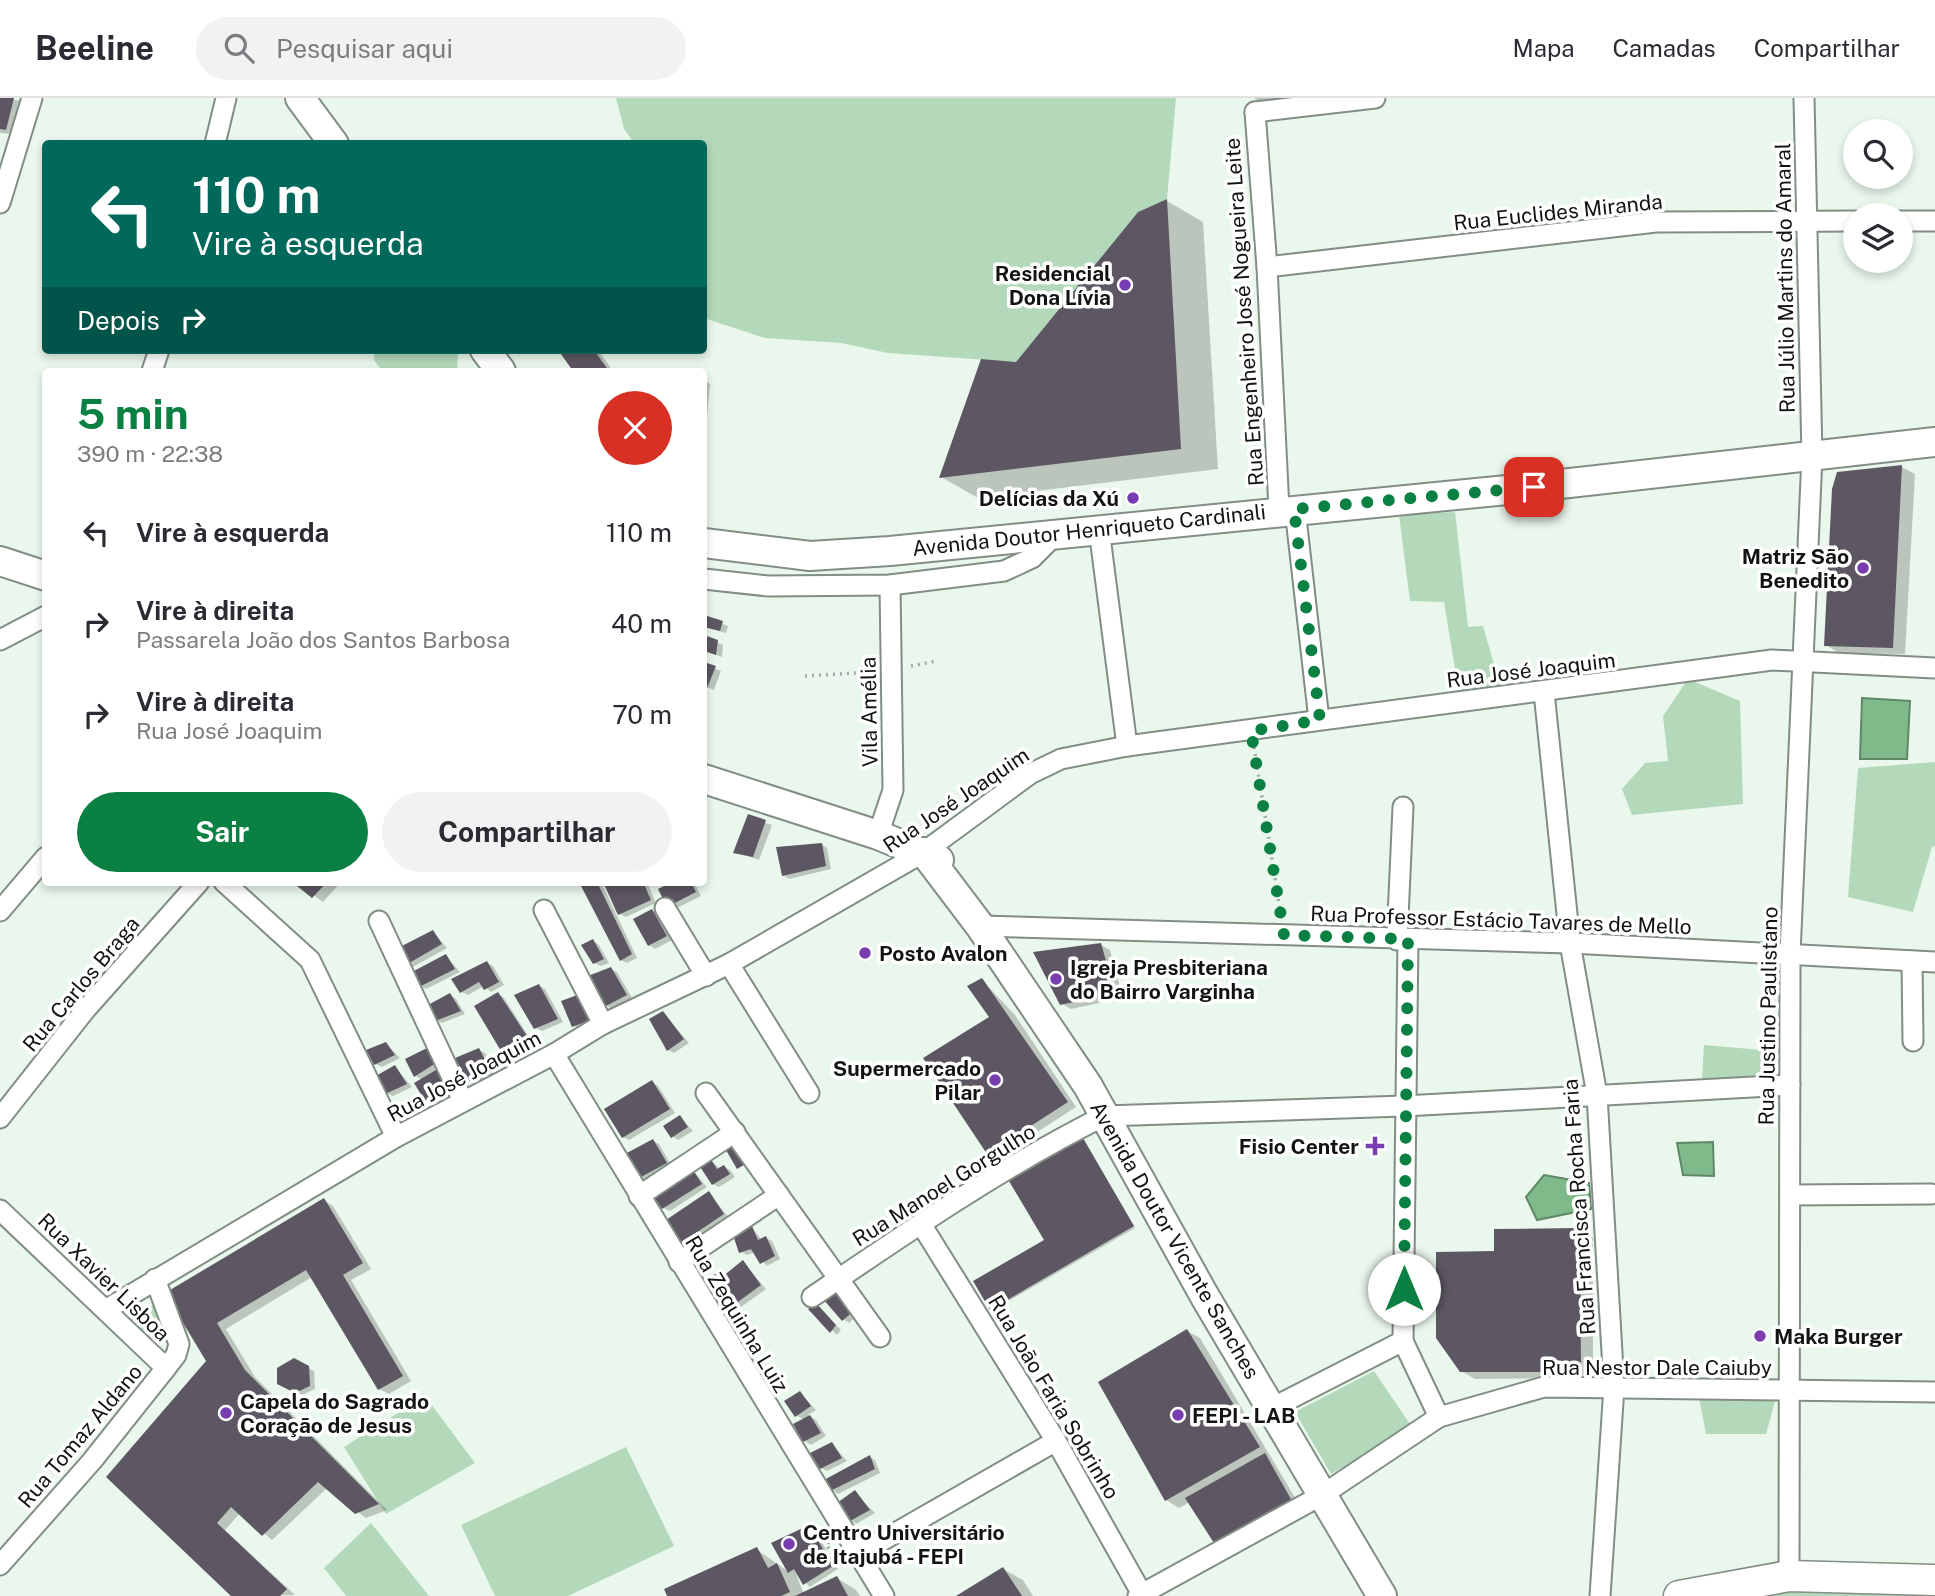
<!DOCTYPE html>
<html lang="pt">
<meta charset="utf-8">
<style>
:root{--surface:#fff;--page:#f2f2f3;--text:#2b2b33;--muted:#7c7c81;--line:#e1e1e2;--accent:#0b8043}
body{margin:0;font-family:"Public Sans",sans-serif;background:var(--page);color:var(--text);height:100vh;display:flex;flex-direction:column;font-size:26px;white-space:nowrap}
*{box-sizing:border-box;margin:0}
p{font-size:23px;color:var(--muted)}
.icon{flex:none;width:38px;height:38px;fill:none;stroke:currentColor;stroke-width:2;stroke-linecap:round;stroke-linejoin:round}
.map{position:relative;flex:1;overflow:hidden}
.side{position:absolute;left:42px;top:270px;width:665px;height:518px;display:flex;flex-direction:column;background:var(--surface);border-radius:7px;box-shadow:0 4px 10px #0003}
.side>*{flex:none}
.hud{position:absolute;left:42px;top:42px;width:665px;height:214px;border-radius:7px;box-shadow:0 4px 10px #0003;background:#00695c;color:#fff;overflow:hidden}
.tools{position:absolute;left:1843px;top:21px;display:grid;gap:14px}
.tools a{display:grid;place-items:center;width:70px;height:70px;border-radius:50%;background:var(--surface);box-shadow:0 4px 10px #0003;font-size:35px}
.pin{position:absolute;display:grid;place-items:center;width:60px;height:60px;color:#fff;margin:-30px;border-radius:14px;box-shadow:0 4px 10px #0006}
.me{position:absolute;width:77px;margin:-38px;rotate:0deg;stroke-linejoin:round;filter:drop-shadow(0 0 5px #0008)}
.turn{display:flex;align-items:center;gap:24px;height:147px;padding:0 35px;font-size:32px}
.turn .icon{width:91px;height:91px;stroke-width:2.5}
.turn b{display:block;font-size:49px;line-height:60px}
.then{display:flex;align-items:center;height:66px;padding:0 35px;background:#0003;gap:14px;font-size:26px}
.round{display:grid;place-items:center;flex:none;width:74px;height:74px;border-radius:37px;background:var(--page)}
.summary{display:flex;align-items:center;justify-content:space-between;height:119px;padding:0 35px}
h1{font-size:42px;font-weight:700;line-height:52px;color:var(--accent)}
.action{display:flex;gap:14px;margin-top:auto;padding:14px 35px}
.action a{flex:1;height:80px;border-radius:42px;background:var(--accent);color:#fff;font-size:28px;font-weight:700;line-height:80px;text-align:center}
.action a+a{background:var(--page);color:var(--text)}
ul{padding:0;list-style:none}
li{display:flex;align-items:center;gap:21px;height:91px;padding:0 35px}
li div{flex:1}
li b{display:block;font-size:26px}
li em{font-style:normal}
header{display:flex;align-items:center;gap:42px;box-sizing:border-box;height:98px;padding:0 35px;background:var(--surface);border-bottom:2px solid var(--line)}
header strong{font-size:33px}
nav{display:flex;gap:38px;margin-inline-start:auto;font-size:24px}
.search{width:490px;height:63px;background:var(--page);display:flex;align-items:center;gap:18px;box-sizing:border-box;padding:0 24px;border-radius:38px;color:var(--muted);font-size:26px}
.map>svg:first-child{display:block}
.green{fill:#b4d9ba}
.water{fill:#80ba8b;stroke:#5f8866;stroke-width:2}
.shadow{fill:#0003}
.building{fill:#5c5762}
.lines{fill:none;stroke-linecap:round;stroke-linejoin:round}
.street-casing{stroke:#828d84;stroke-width:23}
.secondary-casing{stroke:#828d84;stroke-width:32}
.primary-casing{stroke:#828d84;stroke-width:33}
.path{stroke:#a1aba2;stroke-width:3.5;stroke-dasharray:2 5;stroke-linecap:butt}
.street{stroke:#fff;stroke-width:19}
.secondary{stroke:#fff;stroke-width:28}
.primary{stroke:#fff;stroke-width:30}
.route{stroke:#0b8043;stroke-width:12;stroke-dasharray:0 21.6}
.poi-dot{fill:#7a3cb1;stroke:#fff;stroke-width:2.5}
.labels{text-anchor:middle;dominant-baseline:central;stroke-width:7;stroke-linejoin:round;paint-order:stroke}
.street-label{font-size:21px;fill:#111511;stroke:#fff}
.poi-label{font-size:21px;font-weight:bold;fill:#111511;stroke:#fff;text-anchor:start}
</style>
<header>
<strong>Beeline</strong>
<div class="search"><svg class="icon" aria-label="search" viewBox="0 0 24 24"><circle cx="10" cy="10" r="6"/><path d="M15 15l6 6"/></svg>Pesquisar aqui</div>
<nav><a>Mapa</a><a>Camadas</a><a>Compartilhar</a></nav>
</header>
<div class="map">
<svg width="1935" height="1498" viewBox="0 0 1935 1498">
<rect width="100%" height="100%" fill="#eaf7ec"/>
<g class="green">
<polygon points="616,0 1176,0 1167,101 1138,114 1016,264 888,255 841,245 765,240 704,220 704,46 634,45 624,31"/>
<polygon points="374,252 454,252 458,256 457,273 382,273 374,262"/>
<polygon points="1455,414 1468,529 1483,528 1501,591 1459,595 1444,504 1410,503 1399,417"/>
<polygon points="1688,581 1740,603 1743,706 1632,717 1622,691 1645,665 1668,663 1663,618"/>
<polygon points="1935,664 1935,748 1932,749 1913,814 1848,799 1858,670"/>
<polygon points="1704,947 1774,953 1773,980 1702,983"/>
<polygon points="154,1207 166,1234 147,1239 128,1218"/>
<polygon points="1374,1273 1412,1329 1331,1376 1295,1314"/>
<polygon points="425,1298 475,1365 386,1416 344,1349"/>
<polygon points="1699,1299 1776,1300 1766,1336 1706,1336"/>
<polygon points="626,1349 674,1448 568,1498 495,1498 461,1427"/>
<polygon points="371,1425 429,1498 346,1498 324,1470"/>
<polygon points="1785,1489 1935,1493 1935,1498 1732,1498"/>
</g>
<g class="water">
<polygon points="1862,600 1910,603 1907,661 1860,661"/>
<polygon points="1713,1044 1714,1078 1683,1077 1677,1045"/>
<polygon points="1544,1077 1589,1085 1591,1111 1537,1122 1526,1099"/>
</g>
<g class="shadow">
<polygon points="0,0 24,3 15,36 0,35"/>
<polygon points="1254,0 1278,0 1267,8"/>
<polygon points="1167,103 1203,124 1218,371 978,400 941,379 1017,265"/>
<polygon points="560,252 598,252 613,273 575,273"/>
<polygon points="704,282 710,286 704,348"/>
<polygon points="1902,369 1915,376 1905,556 1839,555 1826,547 1838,376"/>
<polygon points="704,519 728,528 726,535 704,529"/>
<polygon points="704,539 723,547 722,559 704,552"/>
<polygon points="704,566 721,573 714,592 704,588"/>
<polygon points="749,719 772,727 759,762 735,754"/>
<polygon points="821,746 827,750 831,771 789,781 783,777"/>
<polygon points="295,784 341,784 323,804"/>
<polygon points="581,784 601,784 637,860 627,865 621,862"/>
<polygon points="605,784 647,784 656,805 626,819 616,814"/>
<polygon points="675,784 694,784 701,798 675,811 669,808"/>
<polygon points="652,813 658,816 672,842 655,851 649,847"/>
<polygon points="433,834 447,850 411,870 405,867"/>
<polygon points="593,843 599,847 609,865 601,868 594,865"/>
<polygon points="1101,847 1110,852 1123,900 1071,911 1061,905"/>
<polygon points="446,858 460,874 426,891 420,888"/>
<polygon points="487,865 493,868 504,887 491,894 484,888 468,897 462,894"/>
<polygon points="610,871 617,874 632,900 612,911 606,907"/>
<polygon points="982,882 1015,917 1076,1009 997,1060 988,1054 992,920"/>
<polygon points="539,888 545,891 563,924 542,933 536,930"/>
<polygon points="498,896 504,900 531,942 508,955 502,952"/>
<polygon points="450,897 456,901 465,916 442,925 436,922"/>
<polygon points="580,898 598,924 580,931 574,927"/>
<polygon points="663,915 689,945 674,955 668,952"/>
<polygon points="386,946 400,960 382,969 376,966"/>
<polygon points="429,951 456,990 433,1005 427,1002 422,982 416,978"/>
<polygon points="479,952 485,955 496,977 475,986 469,983"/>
<polygon points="395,969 412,989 393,998 386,995"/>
<polygon points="652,984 658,988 675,1015 629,1042 623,1039"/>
<polygon points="680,1019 693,1033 678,1042 672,1038"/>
<polygon points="653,1043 659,1046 672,1069 646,1082 640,1079"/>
<polygon points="1085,1044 1135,1130 993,1212 991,1211 1046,1143"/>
<polygon points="708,1059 720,1071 724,1069 730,1072 735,1079 719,1089 713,1086"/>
<polygon points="690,1069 707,1089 670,1113 664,1110"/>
<polygon points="709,1095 729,1120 688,1147 682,1144"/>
<polygon points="324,1102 333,1108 371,1171 351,1182 411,1283 389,1296 379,1291 312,1179 226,1231 255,1279 387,1412 366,1420 327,1390 272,1442 240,1415 225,1432 295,1497 234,1498 109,1378 208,1263 167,1195"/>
<polygon points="752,1130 762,1142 766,1140 772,1143 780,1161 767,1168 755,1154 747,1157 740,1153"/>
<polygon points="1580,1132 1593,1140 1593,1280 1475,1281 1461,1273"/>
<polygon points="743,1165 766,1191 734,1214 728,1211 722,1181"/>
<polygon points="843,1198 860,1215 849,1225 843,1221"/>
<polygon points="817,1208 841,1232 837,1237 810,1211"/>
<polygon points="1187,1233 1200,1240 1300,1408 1225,1449 1215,1444 1190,1404 1179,1410 1166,1402"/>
<polygon points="294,1262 314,1273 315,1291 302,1297 279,1284"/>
<polygon points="800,1295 816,1312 808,1317 816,1322 826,1338 811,1347 805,1343 804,1322 796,1317"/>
<polygon points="832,1346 847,1363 827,1373 821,1370"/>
<polygon points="869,1359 875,1362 880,1375 838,1396 832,1392"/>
<polygon points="855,1395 875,1415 856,1426 850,1422"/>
<polygon points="809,1429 815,1433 838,1471 810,1489 796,1476 804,1496 837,1480 856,1492 860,1498 669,1498 756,1451 789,1474 774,1446"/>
<polygon points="1003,1471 1023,1482 1033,1498 959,1498"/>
</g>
<g class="building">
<polygon points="0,0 14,0 6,32 0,31"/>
<polygon points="1167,101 1181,351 939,380 981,261 1016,264 1138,114"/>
<polygon points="558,252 594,252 609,273 573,273"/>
<polygon points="1902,367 1893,550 1824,548 1832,391 1837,374"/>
<polygon points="704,517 723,523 720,533 704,529"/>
<polygon points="704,537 718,542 716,557 704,553"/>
<polygon points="704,564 716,568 707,590 704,589"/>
<polygon points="748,716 766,722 753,759 733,755"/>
<polygon points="822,745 826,768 782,778 776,749"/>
<polygon points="292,784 327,784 312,800"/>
<polygon points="579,784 597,784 632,856 620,863"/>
<polygon points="603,784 643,784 651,802 618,817"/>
<polygon points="672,784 691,784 696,794 667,809 658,791"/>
<polygon points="652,811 667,838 648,848 633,821"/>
<polygon points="433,832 442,846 404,868 396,851"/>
<polygon points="593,841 604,861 593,866 581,847"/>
<polygon points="1101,845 1115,895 1060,907 1033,854"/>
<polygon points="446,856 455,871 419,889 410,875"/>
<polygon points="487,863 499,884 484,892 479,884 460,895 451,881"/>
<polygon points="611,869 627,897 604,909 588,878"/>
<polygon points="982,880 1068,1004 987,1056 923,960 989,919 967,888"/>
<polygon points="539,886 558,921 534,931 514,897"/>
<polygon points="498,894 527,938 501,953 474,908"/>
<polygon points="450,895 461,913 435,923 428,907"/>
<polygon points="580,896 593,921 572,929 561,903"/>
<polygon points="663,913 684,941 667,953 649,921"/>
<polygon points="386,944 395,957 374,967 366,952"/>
<polygon points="429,949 439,963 414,979 405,961"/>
<polygon points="479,950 491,974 468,984 455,960"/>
<polygon points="395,967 407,986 385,996 374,979"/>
<polygon points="441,969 451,987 425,1003 414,985"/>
<polygon points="652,982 670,1011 622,1040 604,1011"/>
<polygon points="680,1017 688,1029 671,1040 663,1028"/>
<polygon points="735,1040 749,1064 737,1071 723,1047"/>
<polygon points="1083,1040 1134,1128 990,1212 973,1183 1044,1142 1009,1083"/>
<polygon points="653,1041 667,1065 639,1080 625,1056"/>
<polygon points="708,1057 717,1071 724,1067 730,1076 712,1087 697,1064"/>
<polygon points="690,1067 702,1086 662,1111 650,1093"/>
<polygon points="709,1093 724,1116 681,1145 666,1122"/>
<polygon points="324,1100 363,1165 343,1177 403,1278 378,1292 306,1172 217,1225 245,1272 379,1406 355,1416 318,1384 262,1438 231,1409 217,1425 287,1491 280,1498 231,1498 106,1379 206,1263 165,1195"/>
<polygon points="752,1128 758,1142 766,1138 775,1158 760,1166 751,1151 739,1155 733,1137"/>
<polygon points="1580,1130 1581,1274 1460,1274 1436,1240 1436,1154 1494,1153 1494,1131"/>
<polygon points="743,1162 761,1187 727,1212 708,1183 715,1176 722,1179"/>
<polygon points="837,1193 856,1211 842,1223 823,1201"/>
<polygon points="817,1206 836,1227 830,1235 808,1211"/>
<polygon points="1187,1231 1260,1349 1165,1403 1098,1284"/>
<polygon points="294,1260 309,1268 310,1288 295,1295 277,1286 277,1270"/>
<polygon points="800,1293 811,1308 795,1319 784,1303"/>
<polygon points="810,1317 821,1335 803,1344 793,1326"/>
<polygon points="832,1344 842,1360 820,1371 810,1355"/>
<polygon points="1265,1355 1292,1403 1214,1445 1185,1400"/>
<polygon points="870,1357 875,1371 830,1393 824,1382"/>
<polygon points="855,1392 870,1412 848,1424 837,1405"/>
<polygon points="809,1427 833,1468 803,1487 794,1471 788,1475 771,1445"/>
<polygon points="757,1449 768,1470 777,1465 790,1494 781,1498 667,1498 664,1491"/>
<polygon points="1003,1469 1022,1498 956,1498"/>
<polygon points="837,1478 848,1498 795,1498"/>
</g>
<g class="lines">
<defs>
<g id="street">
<polyline points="1255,14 1267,169 1279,412"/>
<polyline points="1255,14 1375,0"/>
<polyline points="215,46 226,0"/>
<polyline points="0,105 32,0"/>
<polyline points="1900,123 1935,123"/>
<polyline points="1267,169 1656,124 1855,123"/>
<polyline points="152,273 159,252"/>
<polyline points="1295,411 1319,622"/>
<polyline points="1099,431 1127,648"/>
<polyline points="704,481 768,488 890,487 1004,473 1032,460 1057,435"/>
<polyline points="0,542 46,518"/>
<polyline points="1544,594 1570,845 1597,997 1614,1289 1600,1498"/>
<polyline points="878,737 893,692 890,487"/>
<polyline points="224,784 310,862 396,1039"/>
<polyline points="665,810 706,878"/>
<polyline points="544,812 603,926"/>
<polyline points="0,813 46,759"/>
<polyline points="379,823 463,1003"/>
<polyline points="980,828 1570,845 1935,864"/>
<polyline points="1408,841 1403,1243 1439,1319"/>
<polyline points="1397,842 1403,709"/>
<polyline points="1912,863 1913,943"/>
<polyline points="729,866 809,995"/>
<polyline points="554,956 884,1498"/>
<polyline points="706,995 880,1239"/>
<polyline points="0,1020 86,911 199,784"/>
<polyline points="1790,1097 1931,1096"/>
<polyline points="639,1098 735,1034"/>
<polyline points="0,1112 166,1270 176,1257 179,1246 155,1181"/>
<polyline points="921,1126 1056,1343 1143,1498"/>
<polyline points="679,1164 779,1097"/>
<path d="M812,1199c94,-64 190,-130 292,-181l300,-10 386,-21"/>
<polyline points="107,1211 396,1039 554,956 603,926 729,866 924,754 1030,676 1061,661 1127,648 1772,562 1935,570"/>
<polyline points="1272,1310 1403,1243"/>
<polyline points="857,1457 1056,1343"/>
<polyline points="0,1467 92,1363 166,1270"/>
<polyline points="1789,1478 1790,856 1812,358 1804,0"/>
<polyline points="1138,1498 1322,1397 1439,1319 1544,1289 1935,1294"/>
</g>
<g id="secondary">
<polyline points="300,0 334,46"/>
<polyline points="485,252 501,273"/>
<polyline points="704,445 810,458 890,453 1507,392 1935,344"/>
<polyline points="0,463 46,478"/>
<polyline points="704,681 878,737 939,762"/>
<polyline points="924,754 980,828 1088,988 1204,1197 1382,1498"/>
</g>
<polyline id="primary" points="1679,1498 1789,1478 1935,1482"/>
</defs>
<use href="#street" class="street-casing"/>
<use href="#secondary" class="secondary-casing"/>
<use href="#primary" class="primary-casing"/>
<g class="path">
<polyline points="911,568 936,563"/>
<polyline points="805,578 872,574"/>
<polyline points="1254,649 1281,818"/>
<polyline points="829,1444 826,1446 835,1460 830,1463"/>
</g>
<use href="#street" class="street"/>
<use href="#secondary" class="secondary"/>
<use href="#primary" class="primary"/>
</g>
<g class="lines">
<polyline class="route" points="1404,1191 1408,841 1284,837 1251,633 1320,622 1294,411 1534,389"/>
</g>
<g class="poi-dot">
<circle cx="1125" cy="187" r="7"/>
<circle cx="1133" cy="400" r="7"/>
<circle cx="1863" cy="470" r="7"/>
<circle cx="865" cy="855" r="7"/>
<circle cx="1056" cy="881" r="7"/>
<circle cx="995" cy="982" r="7"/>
<path d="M1371.5 1037.5h7v7h7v7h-7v7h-7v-7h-7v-7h7z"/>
<circle cx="1760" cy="1238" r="7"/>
<circle cx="226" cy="1315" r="7"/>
<circle cx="1178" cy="1317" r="7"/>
<circle cx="789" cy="1446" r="7"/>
</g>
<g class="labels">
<g class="street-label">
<text transform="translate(1558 114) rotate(-6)">Rua Euclides Miranda</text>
<text transform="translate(1785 180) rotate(-91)">Rua Júlio Martins do Amaral</text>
<text transform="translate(1244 214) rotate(-94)">Rua Engenheiro José Nogueira Leite</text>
<text transform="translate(1089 432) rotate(-6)">Avenida Doutor Henriqueto Cardinali</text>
<text transform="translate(1531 572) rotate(-7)">Rua José Joaquim</text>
<text transform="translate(869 614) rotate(-91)">Vila Amélia</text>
<text transform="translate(956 702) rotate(-34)">Rua José Joaquim</text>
<text transform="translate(1501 822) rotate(2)">Rua Professor Estácio Tavares de Mello</text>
<text transform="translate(81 886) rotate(-50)">Rua Carlos Braga</text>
<text transform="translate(1768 918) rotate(-89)">Rua Justino Paulistano</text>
<text transform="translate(464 978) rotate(-28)">Rua José Joaquim</text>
<text transform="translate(944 1087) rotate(-32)">Rua Manoel Gorgulho</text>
<text transform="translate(1579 1109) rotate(-94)">Rua Francisca Rocha Faria</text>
<text transform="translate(1175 1142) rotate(60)">Avenida Doutor Vicente Sanches</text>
<text transform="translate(104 1179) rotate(44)">Rua Xavier Lisboa</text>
<text transform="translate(737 1216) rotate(59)">Rua Zequinha Luiz</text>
<text x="1657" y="1269">Rua Nestor Dale Caiuby</text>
<text transform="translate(1054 1299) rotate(59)">Rua João Faria Sobrinho</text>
<text transform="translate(80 1338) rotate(-50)">Rua Tomaz Aldano</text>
</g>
<g class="poi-label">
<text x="1111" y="175" text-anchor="end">Residencial<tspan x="1111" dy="24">Dona Lívia</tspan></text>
<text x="1119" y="400" text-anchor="end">Delícias da Xú</text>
<text x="1849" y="458" text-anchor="end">Matriz São<tspan x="1849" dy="24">Benedito</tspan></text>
<text x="879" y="855">Posto Avalon</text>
<text x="1070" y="869">Igreja Presbiteriana<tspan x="1070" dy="24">do Bairro Varginha</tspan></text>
<text x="981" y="970" text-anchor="end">Supermercado<tspan x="981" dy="24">Pilar</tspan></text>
<text x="1359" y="1048" text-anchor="end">Fisio Center</text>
<text x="1774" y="1238">Maka Burger</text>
<text x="240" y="1303">Capela do Sagrado<tspan x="240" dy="24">Coração de Jesus</tspan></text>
<text x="1192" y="1317">FEPI - LAB</text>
<text x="803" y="1434">Centro Universitário<tspan x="803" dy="24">de Itajubá - FEPI</tspan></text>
</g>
</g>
</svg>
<div class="tools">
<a><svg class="icon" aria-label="search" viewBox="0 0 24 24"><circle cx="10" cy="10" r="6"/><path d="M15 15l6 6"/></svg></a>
<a><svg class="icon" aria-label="layers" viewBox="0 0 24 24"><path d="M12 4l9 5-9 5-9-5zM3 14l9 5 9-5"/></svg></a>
</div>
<div class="pin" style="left:1534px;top:389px;background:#d93025"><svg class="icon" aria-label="arrive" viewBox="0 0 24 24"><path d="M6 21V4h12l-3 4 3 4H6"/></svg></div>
<svg class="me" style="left:1404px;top:1191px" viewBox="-20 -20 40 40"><circle r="19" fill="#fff"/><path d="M0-13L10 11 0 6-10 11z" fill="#0b8043"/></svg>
<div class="hud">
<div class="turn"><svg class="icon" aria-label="left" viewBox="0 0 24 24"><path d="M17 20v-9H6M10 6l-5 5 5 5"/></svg><div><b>110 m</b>Vire à esquerda</div></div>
<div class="then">Depois<svg class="icon" aria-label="right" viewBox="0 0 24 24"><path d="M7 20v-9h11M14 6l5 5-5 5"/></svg></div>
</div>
<section class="side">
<div class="summary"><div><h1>5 min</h1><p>390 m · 22:38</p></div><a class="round" style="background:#d93025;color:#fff"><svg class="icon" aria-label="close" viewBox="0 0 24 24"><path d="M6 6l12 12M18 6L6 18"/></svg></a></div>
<ul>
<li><svg class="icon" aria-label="left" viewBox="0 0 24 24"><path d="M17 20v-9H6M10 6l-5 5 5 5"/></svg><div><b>Vire à esquerda</b></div><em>110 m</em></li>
<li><svg class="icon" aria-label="right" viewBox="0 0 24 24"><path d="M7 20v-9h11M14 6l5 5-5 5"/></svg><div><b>Vire à direita</b><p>Passarela João dos Santos Barbosa</p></div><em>40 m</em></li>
<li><svg class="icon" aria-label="right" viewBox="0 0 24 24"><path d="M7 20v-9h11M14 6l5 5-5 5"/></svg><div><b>Vire à direita</b><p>Rua José Joaquim</p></div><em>70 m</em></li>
</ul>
<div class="action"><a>Sair</a><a>Compartilhar</a></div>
</section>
</div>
